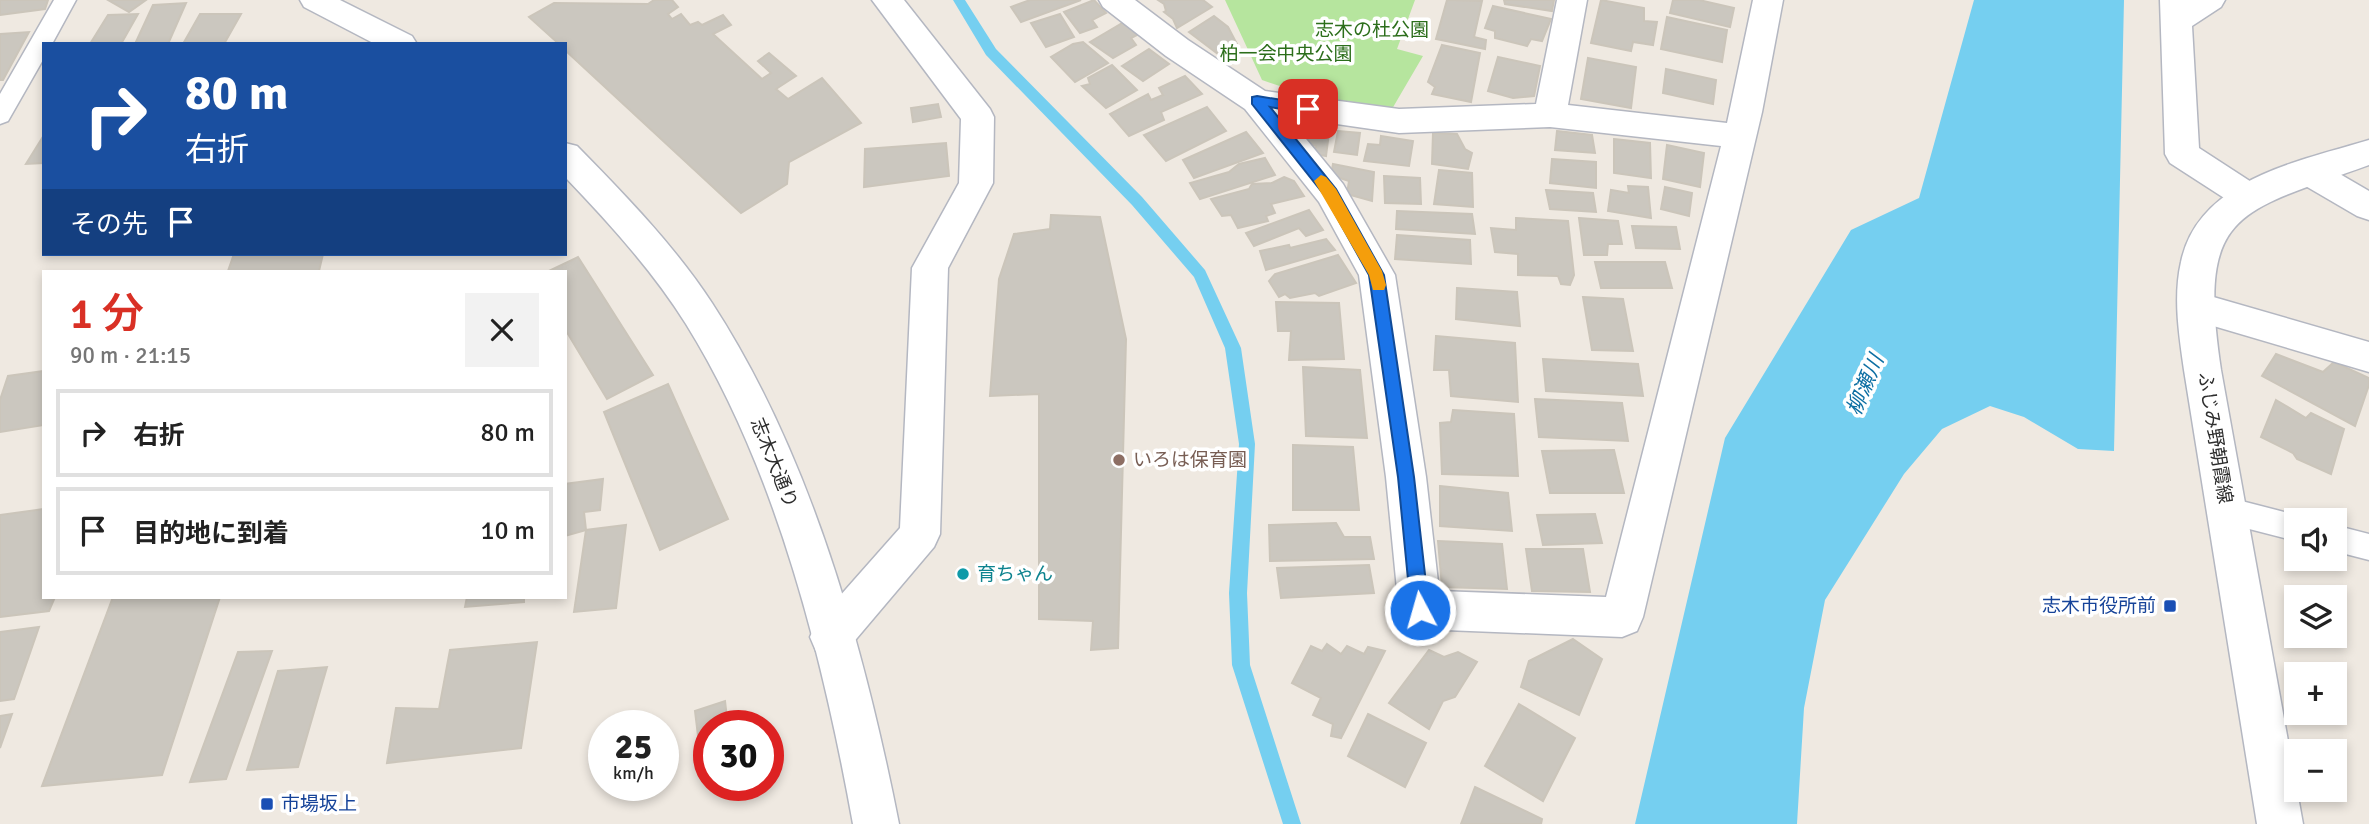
<!DOCTYPE html>
<html lang="ja">
<meta charset="utf-8">
<style>
:root{--surface:#fff;--page:#f2f2f2;--text:#222;--muted:#767676;--line:#e0e0e0;--accent:#d93025}
body{margin:0;font-family:Signika,"Noto Sans JP",sans-serif;background:var(--page);color:var(--text);height:100vh;display:flex;flex-direction:column;font-size:26px;white-space:nowrap}
*{box-sizing:border-box;margin:0}
p{font-size:23px;color:var(--muted)}
.icon{flex:none;width:38px;height:38px;fill:none;stroke:currentColor;stroke-width:2;stroke-linecap:round;stroke-linejoin:round}
.map{position:relative;flex:1;overflow:hidden}
.sheet{position:absolute;left:42px;top:270px;width:525px;height:329px;display:flex;flex-direction:column;background:var(--surface);border-radius:0px;box-shadow:0 4px 10px #0003}
.sheet>*{flex:none}
.guide{position:absolute;left:42px;top:42px;width:525px;height:214px;border-radius:0px;box-shadow:0 4px 10px #0003;background:#1a4fa0;color:#fff;overflow:hidden}
.fabs{position:absolute;left:2284px;top:508px;display:grid;gap:14px}
.fabs a{display:grid;place-items:center;width:63px;height:63px;border-radius:0px;background:var(--surface);box-shadow:0 4px 10px #0003;font-size:35px}
.speed{position:absolute;left:588px;top:710px;display:flex;gap:14px;font-size:35px;font-weight:700;text-align:center}
.speed>*{display:grid;place-content:center;width:91px;height:91px;border-radius:50%;background:var(--surface);box-shadow:0 4px 10px #0003;line-height:1}
.speed small{font-size:18px;font-weight:400}
.speed .limit{border:10px solid #d22;background:#fff;color:#111}
.pin{position:absolute;display:grid;place-items:center;width:60px;height:60px;color:#fff;margin:-30px;border-radius:14px;box-shadow:0 4px 10px #0006}
.me{position:absolute;width:77px;margin:-38px;rotate:354deg;stroke-linejoin:round;filter:drop-shadow(0 0 5px #0008)}
.turn{display:flex;align-items:center;gap:24px;height:147px;padding:0 28px;font-size:32px}
.turn .icon{width:91px;height:91px;stroke-width:2.5}
.turn b{display:block;font-size:49px;line-height:60px}
.then{display:flex;align-items:center;height:66px;padding:0 28px;background:#0003;gap:14px;font-size:26px}
.round{display:grid;place-items:center;flex:none;width:74px;height:74px;border-radius:0px;background:var(--page)}
.headline{display:flex;align-items:center;justify-content:space-between;height:119px;padding:0 28px}
h1{font-size:42px;font-weight:600;line-height:52px;color:var(--accent)}
ul{padding:0;list-style:none}
li{display:flex;align-items:center;gap:21px;height:88px;margin:0 14px 10px;padding:0 14px;border:4px solid var(--line);border-radius:0px}
li div{flex:1}
li b{display:block;font-size:26px}
li em{font-style:normal}
.map>svg:first-child{display:block}
.green{fill:#b6e59e}
.water{fill:#75cff0}
.lines{fill:none;stroke-linecap:round;stroke-linejoin:round}
.stream{fill:#75cff0;fill-rule:evenodd}
.building{fill:#cbc7bf;stroke:#cbc5ba;stroke-width:2}
.lane-casing{stroke:#b4b7c1;stroke-width:3}
.street-casing{stroke:#b4b7c1;stroke-width:3}
.secondary-casing{stroke:#b4b7c1;stroke-width:3}
.lane{fill:#fff;fill-rule:evenodd}
.street{fill:#fff;fill-rule:evenodd}
.secondary{fill:#fff;fill-rule:evenodd}
.route{fill:#1a73e8;stroke:#114b97;stroke-width:2}
.slow{fill:#f59e0b}
.education-dot{fill:#8d6e63;stroke:#fff;stroke-width:2.5}
.culture-dot{fill:#0f9aa8;stroke:#fff;stroke-width:2.5}
.transit-dot{fill:#1a4fb4;stroke:#fff;stroke-width:2.5}
.labels{text-anchor:middle;dominant-baseline:central;stroke-width:7;stroke-linejoin:round;paint-order:stroke}
.park-label{font-size:19px;fill:#2c6e1b;stroke:#fff}
.street-label{font-size:19px;fill:#2e2e2e;stroke:#fff}
.education-label{font-size:19px;fill:#785e54;stroke:#fff;text-anchor:start}
.culture-label{font-size:19px;fill:#0d838f;stroke:#fff;text-anchor:start}
.transit-label{font-size:19px;fill:#164399;stroke:#fff;text-anchor:end}
.water-label{font-size:21px;font-style:italic;fill:#0d6fa3;stroke:#fff}
</style>
<div class="map">
<svg width="2369" height="824" viewBox="0 0 2369 824">
<rect width="100%" height="100%" fill="#efe9e1"/>
<polygon class="green" points="1225,0 1415,0 1397,49 1423,56 1392,109 1327,102 1262,80"/>
<polygon class="water" points="1974,0 2124,0 2114,451 2078,449 2024,417 1990,406 1942,429 1904,474 1825,600 1804,708 1797,824 1635,824 1725,438 1851,230 1919,198"/>
<g class="lines">
<polygon class="stream" points="953,0 965,0 996,49 1142,197 1205,270 1241,348 1255,444 1247,593 1250,665 1301,824 1283,824 1232,665 1229,593 1239,444 1225,348 1194,277 1132,205 986,55"/>
</g>
<g class="building">
<polygon points="0,0 48,0 45,9 0,15"/>
<polygon points="108,0 146,0 129,12"/>
<polygon points="654,0 672,0 678,7 668,14 672,19 681,14 690,25 698,22 702,25 723,15 731,25 713,34 762,79 771,73 758,61 769,53 796,76 776,89 788,99 822,78 861,123 789,162 787,184 741,213 565,50 565,44 559,44 529,17 554,3 648,4"/>
<polygon points="1030,0 1081,0 1021,22 1011,7"/>
<polygon points="1094,0 1106,13 1092,20 1097,27 1080,33 1064,12"/>
<polygon points="1158,0 1203,0 1212,7 1177,28 1173,19 1164,12 1166,11 1164,4"/>
<polygon points="1447,0 1482,1 1474,37 1486,40 1485,49 1436,39"/>
<polygon points="1504,0 1554,0 1552,11 1505,4"/>
<polygon points="1601,0 1644,8 1644,21 1657,22 1653,45 1633,42 1631,51 1591,43"/>
<polygon points="1673,0 1699,0 1734,8 1730,27 1670,13"/>
<polygon points="186,3 168,44 135,44 153,5"/>
<polygon points="1493,6 1551,19 1542,41 1531,39 1527,46 1495,38 1495,31 1485,28"/>
<polygon points="138,14 121,44 90,44 108,15"/>
<polygon points="200,14 241,14 224,44 183,44"/>
<polygon points="1060,14 1074,37 1046,47 1031,23"/>
<polygon points="1214,16 1228,27 1237,44 1218,54 1189,32"/>
<polygon points="1667,17 1727,30 1722,62 1661,49"/>
<polygon points="1124,22 1137,35 1131,38 1136,45 1113,58 1090,42"/>
<polygon points="29,32 3,80 0,80 0,34"/>
<polygon points="1083,42 1108,63 1075,82 1051,57 1073,44"/>
<polygon points="1442,45 1480,53 1471,102 1432,94 1435,87 1428,82"/>
<polygon points="1149,49 1169,64 1143,81 1122,66"/>
<polygon points="1498,57 1540,66 1534,96 1513,98 1488,91"/>
<polygon points="1588,58 1636,67 1631,108 1581,99"/>
<polygon points="1112,65 1137,90 1106,108 1082,86 1090,84 1088,78"/>
<polygon points="1666,69 1716,80 1713,104 1663,93"/>
<polygon points="1185,76 1202,94 1161,112 1164,120 1129,136 1110,114 1148,94 1151,100 1163,95 1159,88"/>
<polygon points="938,104 941,117 913,122 911,108"/>
<polygon points="1207,107 1226,131 1166,161 1144,135"/>
<polygon points="1308,123 1330,125 1326,156 1315,154 1316,146 1306,144"/>
<polygon points="1338,131 1360,133 1357,155 1334,152"/>
<polygon points="1557,131 1592,135 1595,153 1555,150"/>
<polygon points="1246,132 1263,153 1194,178 1183,160"/>
<polygon points="1433,133 1457,134 1465,149 1472,153 1468,169 1432,164"/>
<polygon points="44,135 44,163 26,164"/>
<polygon points="1381,136 1413,141 1409,166 1364,161 1368,144 1380,145"/>
<polygon points="1614,139 1650,143 1651,178 1614,173"/>
<polygon points="946,143 949,176 864,187 865,149"/>
<polygon points="1667,145 1704,153 1700,187 1663,179"/>
<polygon points="1265,158 1275,175 1200,199 1190,183 1229,172 1239,164"/>
<polygon points="1552,159 1596,162 1596,188 1550,183"/>
<polygon points="1333,164 1374,172 1372,201 1347,194 1349,181 1331,175"/>
<polygon points="1439,170 1472,173 1473,207 1434,204"/>
<polygon points="1384,176 1420,178 1421,204 1385,203"/>
<polygon points="1284,177 1294,181 1304,196 1271,204 1275,213 1266,216 1268,221 1238,228 1231,215 1222,216 1211,199 1249,189 1252,184 1272,183"/>
<polygon points="1628,186 1648,187 1651,218 1608,211 1611,190 1629,193"/>
<polygon points="1665,187 1692,193 1689,216 1661,209"/>
<polygon points="1546,190 1593,193 1596,212 1550,209"/>
<polygon points="1309,210 1323,230 1306,236 1299,228 1254,246 1246,233"/>
<polygon points="1397,211 1472,214 1475,234 1396,229"/>
<polygon points="1051,215 1100,217 1126,339 1118,648 1091,650 1093,621 1039,619 1039,394 990,396 999,279 1014,234 1050,229"/>
<polygon points="1516,218 1568,221 1574,275 1570,285 1561,284 1558,276 1518,275 1518,254 1495,252 1491,228 1516,230"/>
<polygon points="1579,218 1618,221 1622,244 1608,244 1607,255 1584,255"/>
<polygon points="1632,226 1676,227 1680,249 1636,248"/>
<polygon points="1397,235 1470,240 1471,264 1395,259"/>
<polygon points="1326,239 1335,250 1266,270 1260,251 1289,245 1290,248"/>
<polygon points="234,254 323,254 319,271 228,271"/>
<polygon points="1338,255 1356,283 1319,296 1315,293 1290,298 1285,294 1279,297 1269,281 1275,274"/>
<polygon points="578,257 653,375 607,399 565,329 565,271 549,271"/>
<polygon points="1595,262 1665,262 1672,288 1601,288"/>
<polygon points="1457,288 1517,292 1520,326 1456,319"/>
<polygon points="1583,297 1623,299 1633,351 1592,350"/>
<polygon points="1276,302 1339,303 1344,359 1289,360 1291,331 1278,331"/>
<polygon points="1436,336 1515,343 1518,402 1451,396 1449,370 1434,370"/>
<polygon points="2276,354 2323,372 2334,362 2369,378 2369,385 2355,426 2262,376"/>
<polygon points="1543,359 1638,364 1643,396 1546,391"/>
<polygon points="1303,367 1360,370 1367,438 1306,436"/>
<polygon points="44,371 44,425 0,432 0,400 8,376"/>
<polygon points="668,384 728,519 660,550 604,412"/>
<polygon points="1535,399 1622,403 1628,441 1539,437"/>
<polygon points="2276,400 2306,418 2311,413 2344,429 2331,474 2297,459 2293,453 2261,437"/>
<polygon points="1453,410 1514,414 1518,476 1442,474 1440,423 1451,422"/>
<polygon points="1293,445 1353,447 1359,510 1293,510"/>
<polygon points="1614,450 1624,493 1550,493 1542,451"/>
<polygon points="603,479 600,510 584,512 586,530 565,536 565,484"/>
<polygon points="1440,486 1508,493 1512,531 1440,526"/>
<polygon points="44,509 44,597 55,597 49,611 0,617 0,515"/>
<polygon points="1595,514 1602,543 1543,545 1537,515"/>
<polygon points="1336,523 1344,537 1370,537 1374,559 1270,561 1269,525"/>
<polygon points="626,525 616,608 574,612 586,530"/>
<polygon points="1438,541 1502,544 1507,589 1442,587"/>
<polygon points="1526,549 1583,549 1590,592 1532,591"/>
<polygon points="1369,565 1374,593 1281,598 1277,568"/>
<polygon points="113,597 220,597 162,775 42,786"/>
<polygon points="467,597 524,597 524,602 465,607"/>
<polygon points="39,627 14,699 0,701 0,632"/>
<polygon points="1573,639 1602,659 1579,715 1521,687 1529,661"/>
<polygon points="537,642 521,748 387,763 396,708 439,709 450,650"/>
<polygon points="1327,644 1341,654 1347,646 1364,654 1368,647 1385,651 1341,738 1331,736 1333,724 1313,715 1321,698 1292,683 1311,646 1322,651"/>
<polygon points="1429,650 1444,657 1458,652 1477,662 1455,697 1443,701 1429,729 1389,703"/>
<polygon points="272,651 226,779 190,782 238,652"/>
<polygon points="327,667 298,767 247,770 278,671"/>
<polygon points="725,701 728,726 709,726 709,733 698,736 695,711"/>
<polygon points="1519,704 1575,738 1543,801 1485,766"/>
<polygon points="12,714 0,748 0,716"/>
<polygon points="1368,714 1426,743 1405,787 1348,756"/>
<polygon points="1475,787 1542,819 1541,824 1461,824"/>
</g>
<g class="lines">
<defs>
<g id="lane">
<polygon points="54,0 76,0 52,44 44,44 44,58 8,121 0,124 0,94"/>
<polygon points="2226,497 2296,515 2307,520 2296,520 2296,541 2226,523 2216,519 2211,510 2216,501"/>
<polygon points="2334,525 2369,534 2369,560 2334,551"/>
</g>
<g id="street">
<polygon points="872,0 904,0 990,109 994,117 993,183 948,268 940,534 934,547 846,651 831,657 816,651 810,637 816,623 900,528 912,268 959,183 961,119"/>
<path d="M1099,0h36l53,40 77,51 134,18 137,-5 21,-104h30l-19,105 159,18 26,-123h30l-21,112 -119,505 -6,14 -15,6 -202,-8 -15,-5 -6,-14 -13,-133 -27,-202 -40,-73 -74,-93 -79,-53 -63,-49zM1288,117l111,16 151,-6 171,19 -115,451 -167,-6 -13,-114 -31,-202 -52,-91z"/>
<polygon points="2160,0 2225,0 2221,7 2192,26 2199,148 2259,187 2264,196 2259,205 2247,209 2235,205 2170,163 2165,154"/>
<polygon points="2309,159 2321,163 2369,191 2369,220 2357,216 2297,181 2292,172 2297,163"/>
<polygon points="2196,292 2369,342 2369,372 2183,317 2178,307 2183,297"/>
</g>
<g id="secondary">
<polygon points="300,0 340,0 412,36 417,44 375,44 304,7"/>
<path d="M2369,140v25c-133,48 -172,46 -148,205l82,454h-46l-73,-454c-5,-35 -11,-73 -3,-108 17,-83 119,-101 188,-122z"/>
<path d="M565,143l12,3c48,49 97,99 135,157 99,152 152,344 187,521h-46c-30,-166 -77,-356 -167,-500 -34,-54 -77,-101 -121,-147z"/>
</g>
</defs>
<use href="#lane" class="lane-casing"/>
<use href="#street" class="street-casing"/>
<use href="#secondary" class="secondary-casing"/>
<use href="#lane" class="lane"/>
<use href="#street" class="street"/>
<use href="#secondary" class="secondary"/>
</g>
<polygon class="route" points="1257,96 1313,105 1313,112 1308,114 1270,107 1336,189 1384,275 1414,477 1429,610 1426,615 1420,618 1414,615 1411,610 1398,477 1369,275 1325,196 1252,104 1252,97"/>
<polygon class="slow" points="1321,175 1326,177 1336,189 1382,271 1386,285 1384,290 1373,290 1369,275 1314,181"/>
<circle class="education-dot" cx="1119" cy="460" r="7"/>
<circle class="culture-dot" cx="963" cy="574" r="7"/>
<g class="transit-dot">
<rect x="2163" y="599" width="14" height="14" rx="3.5"/>
<rect x="260" y="797" width="14" height="14" rx="3.5"/>
</g>
<g class="labels">
<g class="park-label">
<text x="1372" y="30">志木の杜公園</text>
<text x="1286" y="54">柏一会中央公園</text>
</g>
<g class="street-label">
<text transform="translate(2215 438) rotate(81)">ふじみ野朝霞線</text>
<text transform="translate(774 463) rotate(68)">志木大通り</text>
</g>
<g class="education-label">
<text x="1133" y="460">いろは保育園</text>
</g>
<g class="culture-label">
<text x="977" y="574">育ちゃん</text>
</g>
<g class="transit-label">
<text x="2156" y="606">志木市役所前</text>
<text x="281" y="804" text-anchor="start">市場坂上</text>
</g>
<g class="water-label">
<text transform="translate(1865 385) rotate(-67)">柳瀬川</text>
</g>
</g>
</svg>
<div class="fabs">
<a><svg class="icon" aria-label="sound" viewBox="0 0 24 24"><path d="M4 9h4l5-4v14l-5-4H4zM17 9q2 3 0 6"/></svg></a>
<a><svg class="icon" aria-label="layers" viewBox="0 0 24 24"><path d="M12 4l9 5-9 5-9-5zM3 14l9 5 9-5"/></svg></a>
<a>+</a>
<a>−</a>
</div>
<div class="speed"><div>25<small>km/h</small></div><div class="limit">30</div></div>
<div class="pin" style="left:1308px;top:109px;background:#d93025"><svg class="icon" aria-label="arrive" viewBox="0 0 24 24"><path d="M6 21V4h12l-3 4 3 4H6"/></svg></div>
<svg class="me" style="left:1420px;top:610px" viewBox="-20 -20 40 40"><circle r="17" fill="#1a73e8" stroke="#fff" stroke-width="3"/><path d="M0-11L8 9 0 5-8 9z" fill="#fff"/></svg>
<div class="guide">
<div class="turn"><svg class="icon" aria-label="right" viewBox="0 0 24 24"><path d="M7 20v-9h11M14 6l5 5-5 5"/></svg><div><b>80 m</b>右折</div></div>
<div class="then">その先<svg class="icon" aria-label="arrive" viewBox="0 0 24 24"><path d="M6 21V4h12l-3 4 3 4H6"/></svg></div>
</div>
<section class="sheet">
<div class="headline"><div><h1>1 分</h1><p>90 m · 21:15</p></div><a class="round"><svg class="icon" aria-label="close" viewBox="0 0 24 24"><path d="M6 6l12 12M18 6L6 18"/></svg></a></div>
<ul>
<li><svg class="icon" aria-label="right" viewBox="0 0 24 24"><path d="M7 20v-9h11M14 6l5 5-5 5"/></svg><div><b>右折</b></div><em>80 m</em></li>
<li><svg class="icon" aria-label="arrive" viewBox="0 0 24 24"><path d="M6 21V4h12l-3 4 3 4H6"/></svg><div><b>目的地に到着</b></div><em>10 m</em></li>
</ul>
</section>
</div>
